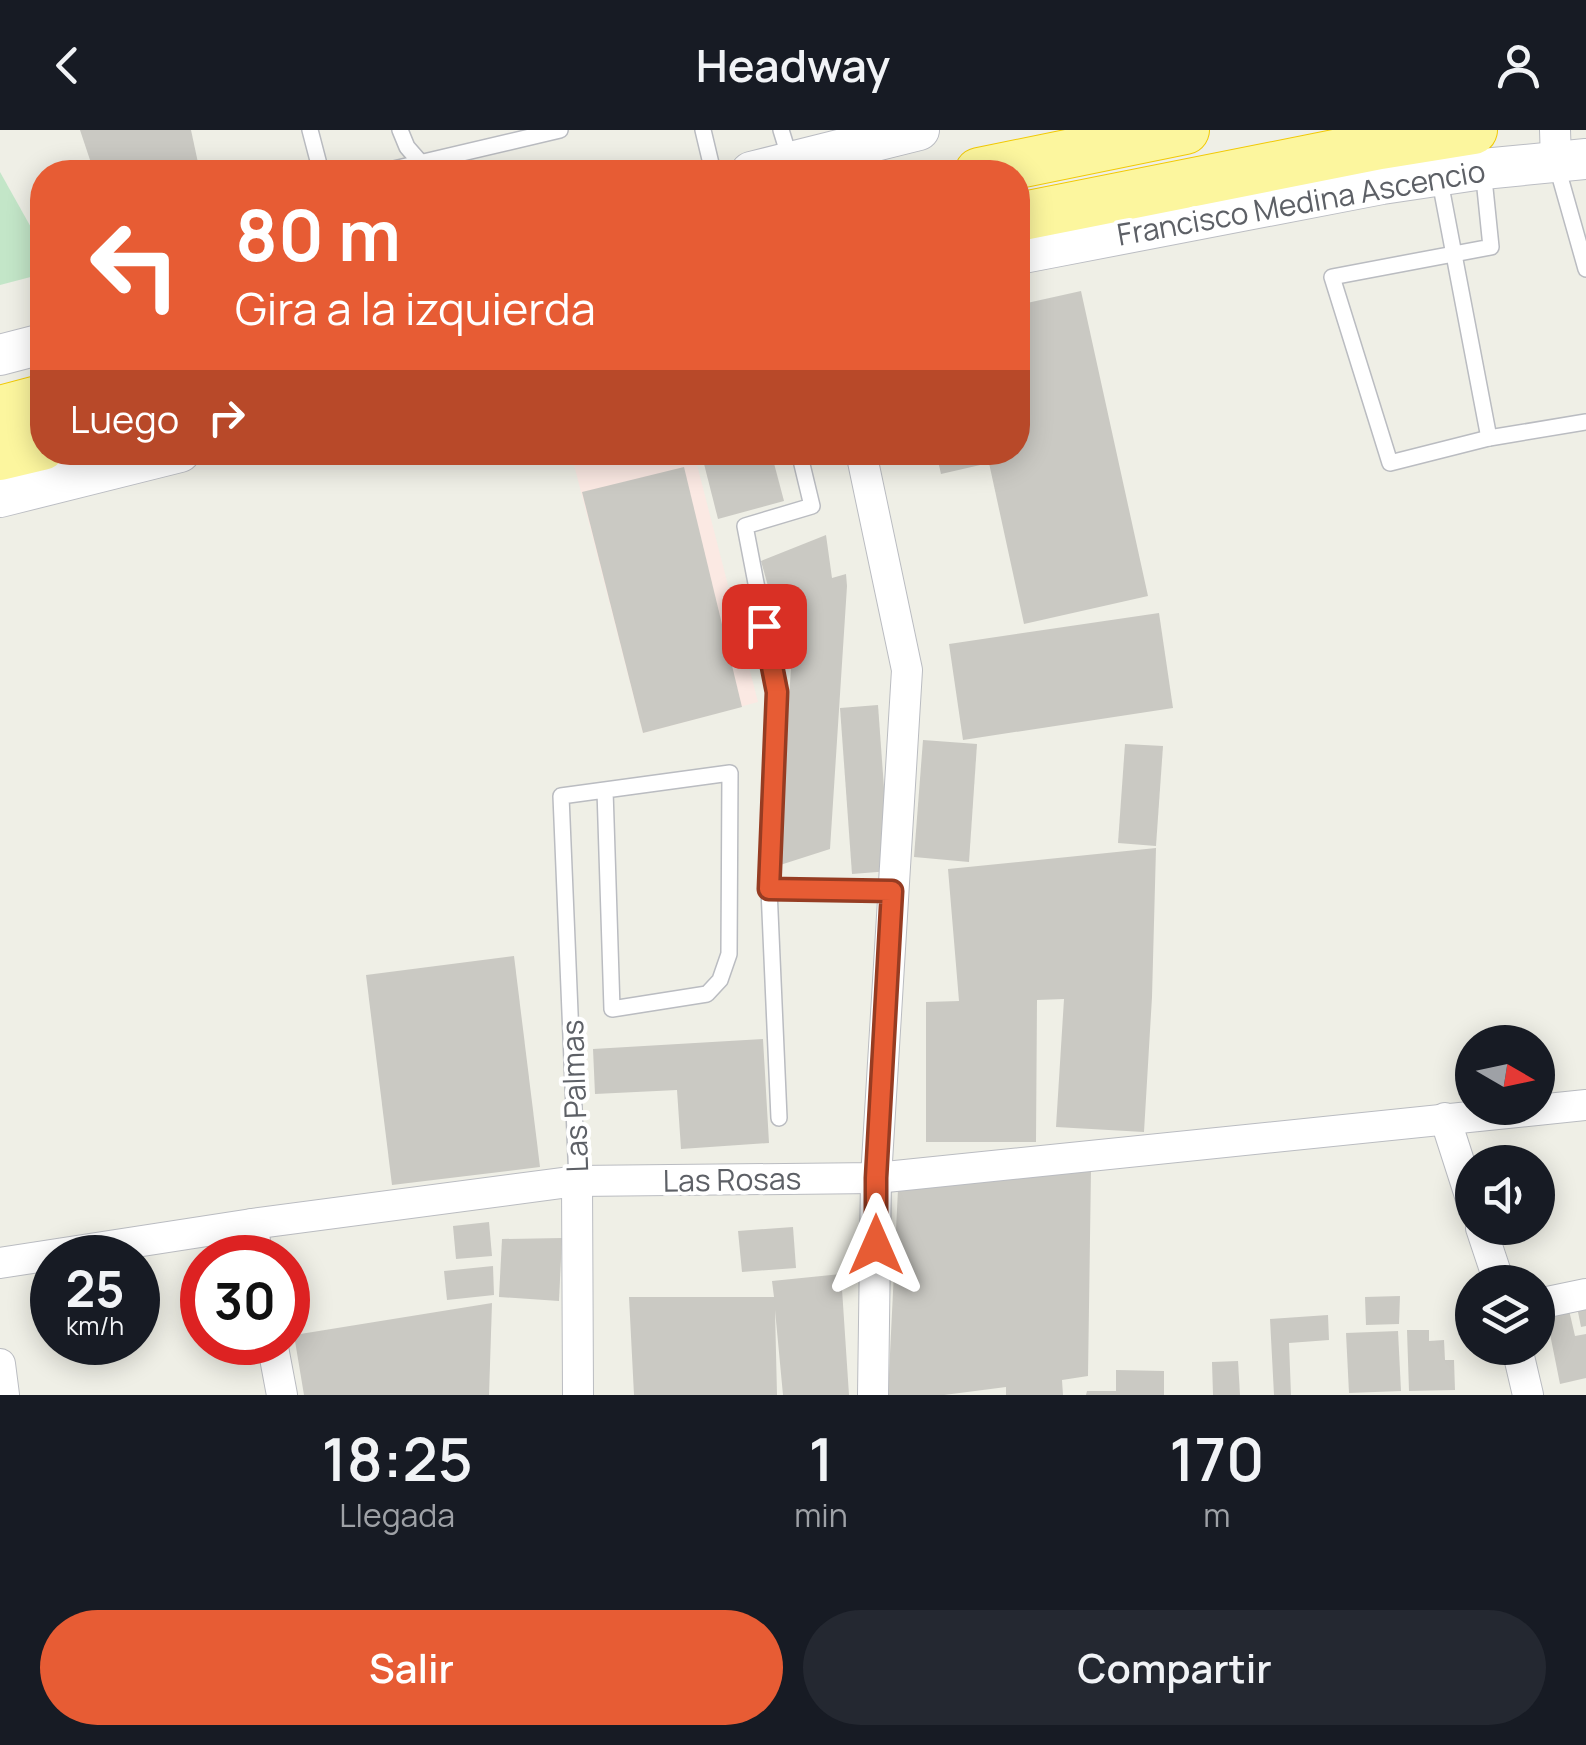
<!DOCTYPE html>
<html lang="es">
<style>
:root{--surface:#171b24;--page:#242831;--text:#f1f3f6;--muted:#9ea1a6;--accent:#e75c34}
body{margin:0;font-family:Manrope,sans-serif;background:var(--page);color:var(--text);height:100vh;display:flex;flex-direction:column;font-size:38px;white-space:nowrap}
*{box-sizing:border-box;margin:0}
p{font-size:32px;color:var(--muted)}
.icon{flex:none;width:55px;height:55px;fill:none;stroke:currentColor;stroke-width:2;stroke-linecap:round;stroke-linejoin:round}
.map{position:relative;height:1265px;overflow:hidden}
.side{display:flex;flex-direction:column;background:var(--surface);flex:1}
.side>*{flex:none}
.hud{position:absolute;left:30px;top:30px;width:1000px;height:305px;border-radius:40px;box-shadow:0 5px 25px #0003;background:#e75c34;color:#fff;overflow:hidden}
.needle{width:65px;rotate:99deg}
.controls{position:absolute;left:1455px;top:895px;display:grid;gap:20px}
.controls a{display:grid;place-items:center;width:100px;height:100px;border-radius:50%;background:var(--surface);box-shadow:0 5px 25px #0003;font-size:50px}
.speed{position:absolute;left:30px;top:1105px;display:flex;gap:20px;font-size:50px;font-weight:700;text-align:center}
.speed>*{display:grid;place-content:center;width:130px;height:130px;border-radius:50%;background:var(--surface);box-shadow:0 5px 25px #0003;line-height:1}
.speed small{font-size:25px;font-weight:400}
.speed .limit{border:15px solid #d22;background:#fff;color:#111}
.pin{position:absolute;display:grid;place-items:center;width:85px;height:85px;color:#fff;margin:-42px;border-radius:20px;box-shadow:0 5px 15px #0006}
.me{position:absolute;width:110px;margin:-55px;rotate:0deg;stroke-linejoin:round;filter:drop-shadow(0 0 8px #0008)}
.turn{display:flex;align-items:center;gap:35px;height:210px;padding:0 40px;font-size:45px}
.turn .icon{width:130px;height:130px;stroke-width:2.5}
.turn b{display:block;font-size:70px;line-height:85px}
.then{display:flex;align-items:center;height:95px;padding:0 40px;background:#0003;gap:20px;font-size:38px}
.eta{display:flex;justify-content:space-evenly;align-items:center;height:170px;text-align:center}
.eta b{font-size:60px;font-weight:600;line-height:70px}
.cta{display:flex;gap:20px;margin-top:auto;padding:20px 40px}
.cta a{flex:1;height:115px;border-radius:60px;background:var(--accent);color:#fff;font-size:40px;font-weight:600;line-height:115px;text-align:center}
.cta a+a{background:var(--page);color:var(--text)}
header{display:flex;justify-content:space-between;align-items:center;height:130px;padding:0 40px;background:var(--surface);font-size:45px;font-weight:600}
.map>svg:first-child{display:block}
.medical{fill:#fbe9e3}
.green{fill:#c3e6c8}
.building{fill:#cac9c3}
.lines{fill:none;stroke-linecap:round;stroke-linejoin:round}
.service-casing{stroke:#babcc1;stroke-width:18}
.minor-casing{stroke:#babcc1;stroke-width:32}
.secondary-casing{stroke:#bbbdc3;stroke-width:42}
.trunk-casing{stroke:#f1c904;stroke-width:50}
.service{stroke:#fff;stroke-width:15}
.minor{stroke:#fff;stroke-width:30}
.secondary{stroke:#fff;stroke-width:40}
.trunk{stroke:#fcf69e;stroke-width:48}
.route-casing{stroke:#963c22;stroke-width:25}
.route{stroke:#e75c34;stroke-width:18}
.labels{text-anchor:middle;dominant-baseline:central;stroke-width:8;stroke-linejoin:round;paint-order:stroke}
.street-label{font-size:30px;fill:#5d6066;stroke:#fff}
</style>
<header><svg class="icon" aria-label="back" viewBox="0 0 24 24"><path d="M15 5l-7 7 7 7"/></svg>Headway<svg class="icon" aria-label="person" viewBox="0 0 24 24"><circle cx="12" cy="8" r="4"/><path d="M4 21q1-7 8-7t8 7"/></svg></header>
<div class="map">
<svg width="1586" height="1265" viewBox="0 0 1586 1265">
<rect width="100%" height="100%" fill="#efefe6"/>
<polygon class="medical" points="571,323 694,323 758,572 643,603"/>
<polygon class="green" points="0,42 42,117 42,144 0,155"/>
<g class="building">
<polygon points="80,0 191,0 200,42 94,42"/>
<polygon points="1081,161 1148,466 1024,494 989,333 941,344 936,322 1018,322 1018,175"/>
<polygon points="701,322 771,322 784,371 718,389"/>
<polygon points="684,337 742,577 643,603 582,362"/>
<polygon points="826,405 832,448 846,444 847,456 830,719 777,736 791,539 761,431"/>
<polygon points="1159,483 1173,578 963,610 949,514"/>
<polygon points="878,575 890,741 852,744 840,578"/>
<polygon points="923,610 977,614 969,732 914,727"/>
<polygon points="1125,614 1163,616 1156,716 1118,713"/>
<polygon points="1156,718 1152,867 1144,1002 1056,997 1064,869 1037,870 1036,1012 926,1012 926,872 959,871 948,739"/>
<polygon points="514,826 540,1037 392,1055 366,845"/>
<polygon points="763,909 769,1013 681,1019 677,960 595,964 593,919"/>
<polygon points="1091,1039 1088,1246 1062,1250 1063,1265 1006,1265 1006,1257 944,1265 888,1265 898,1059"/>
<polygon points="489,1092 492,1126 456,1129 453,1096"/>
<polygon points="793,1097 796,1138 742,1142 738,1101"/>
<polygon points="562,1108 559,1171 499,1167 502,1109"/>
<polygon points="493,1136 494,1165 447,1170 444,1141"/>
<polygon points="841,1144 849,1265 783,1265 775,1180 777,1265 634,1265 629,1167 774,1167 772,1151"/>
<polygon points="1400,1166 1399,1194 1366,1195 1365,1167"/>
<polygon points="492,1173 489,1265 304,1265 294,1205"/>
<polygon points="1586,1175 1586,1196 1581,1197 1577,1177"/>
<polygon points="1569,1180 1575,1206 1586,1204 1586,1248 1560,1254 1546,1184"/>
<polygon points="1328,1185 1329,1210 1289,1213 1291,1265 1274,1265 1270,1189"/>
<polygon points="1407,1200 1429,1200 1429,1211 1444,1210 1445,1230 1454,1230 1455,1260 1409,1261"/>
<polygon points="1398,1201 1401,1261 1349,1263 1346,1203"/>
<polygon points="1238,1231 1240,1265 1213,1265 1212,1232"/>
<polygon points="1116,1240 1164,1241 1164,1265 1086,1265 1087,1261 1116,1261"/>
</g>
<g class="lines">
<defs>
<g id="service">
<polyline points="310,0 321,42"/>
<polyline points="400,0 407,17 421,33"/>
<polyline points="703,0 713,42"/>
<polyline points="781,0 790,29"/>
<polyline points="1556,33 1586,139"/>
<polyline points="1483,39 1491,117 1332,147 1390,333 1489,308"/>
<polyline points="381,42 560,0"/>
<polyline points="1439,46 1489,308 1586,292"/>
<polyline points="769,759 892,761"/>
<polyline points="779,988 769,759 777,562 745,396 812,376 799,322"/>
<polyline points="577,1051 561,666 730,643 729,824 720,850 707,864 612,879 605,660"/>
</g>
<g id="minor">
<polyline points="1555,0 1556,30"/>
<polyline points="861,322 907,540 876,1048 873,1265"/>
<polyline points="1445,988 1472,1072"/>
<polyline points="577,1051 578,1265"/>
<polyline points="252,1094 258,1128"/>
<polyline points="1481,1098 1499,1152"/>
<polyline points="0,1133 252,1094 577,1051 876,1048 1586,975"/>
<polyline points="1538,1174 1586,1164"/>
<polyline points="272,1212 282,1265"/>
<polyline points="1517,1218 1528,1265"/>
<polyline points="0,1234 4,1265"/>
</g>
<g id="secondary">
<polyline points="751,42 919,0"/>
<polyline points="1018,124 1382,54 1483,39 1586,29"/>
<polyline points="0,225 42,214"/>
<polyline points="0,367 180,322"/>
</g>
<g id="trunk">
<polyline points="979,42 1185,0"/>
<polyline points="1018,87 1380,15 1473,0"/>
<polyline points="0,280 42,269"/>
<polyline points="0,326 42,316"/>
</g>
</defs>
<use href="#service" class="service-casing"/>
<use href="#minor" class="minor-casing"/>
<use href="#secondary" class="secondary-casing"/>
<use href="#trunk" class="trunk-casing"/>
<use href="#service" class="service"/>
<use href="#minor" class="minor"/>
<use href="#secondary" class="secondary"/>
<use href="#trunk" class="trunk"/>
</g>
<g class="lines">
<defs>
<polyline id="route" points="764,496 777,562 769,759 892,761 876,1048 876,1115"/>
</defs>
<use href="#route" class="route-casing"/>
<use href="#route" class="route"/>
</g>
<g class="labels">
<g class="street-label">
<text transform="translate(1301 72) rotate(-10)">Francisco Medina Ascencio</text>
<text transform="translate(574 966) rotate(-92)">Las Palmas</text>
<text transform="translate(732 1049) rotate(-1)">Las Rosas</text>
</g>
</g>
</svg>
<div class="controls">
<a><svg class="needle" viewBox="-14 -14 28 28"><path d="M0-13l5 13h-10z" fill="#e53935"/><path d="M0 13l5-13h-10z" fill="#9ea1a6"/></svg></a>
<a><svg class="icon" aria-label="sound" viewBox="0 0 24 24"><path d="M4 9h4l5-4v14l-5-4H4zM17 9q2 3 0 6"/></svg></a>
<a><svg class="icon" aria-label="layers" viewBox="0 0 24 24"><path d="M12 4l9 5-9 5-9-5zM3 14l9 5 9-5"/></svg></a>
</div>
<div class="speed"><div>25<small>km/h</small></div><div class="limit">30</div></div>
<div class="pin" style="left:764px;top:496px;background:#d93025"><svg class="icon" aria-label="arrive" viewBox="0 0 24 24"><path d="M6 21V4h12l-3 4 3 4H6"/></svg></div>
<svg class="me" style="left:876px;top:1115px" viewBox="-20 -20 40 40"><path d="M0-17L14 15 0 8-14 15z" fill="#e75c34" stroke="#fff" stroke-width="4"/></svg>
<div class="hud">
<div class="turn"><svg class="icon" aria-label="left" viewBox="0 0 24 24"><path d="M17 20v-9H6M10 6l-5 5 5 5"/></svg><div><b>80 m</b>Gira a la izquierda</div></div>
<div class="then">Luego<svg class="icon" aria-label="right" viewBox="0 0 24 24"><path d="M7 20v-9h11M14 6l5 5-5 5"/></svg></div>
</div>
</div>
<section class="side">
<div class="eta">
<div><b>18:25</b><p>Llegada</p></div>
<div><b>1</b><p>min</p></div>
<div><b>170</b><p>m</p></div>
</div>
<div class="cta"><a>Salir</a><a>Compartir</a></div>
</section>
